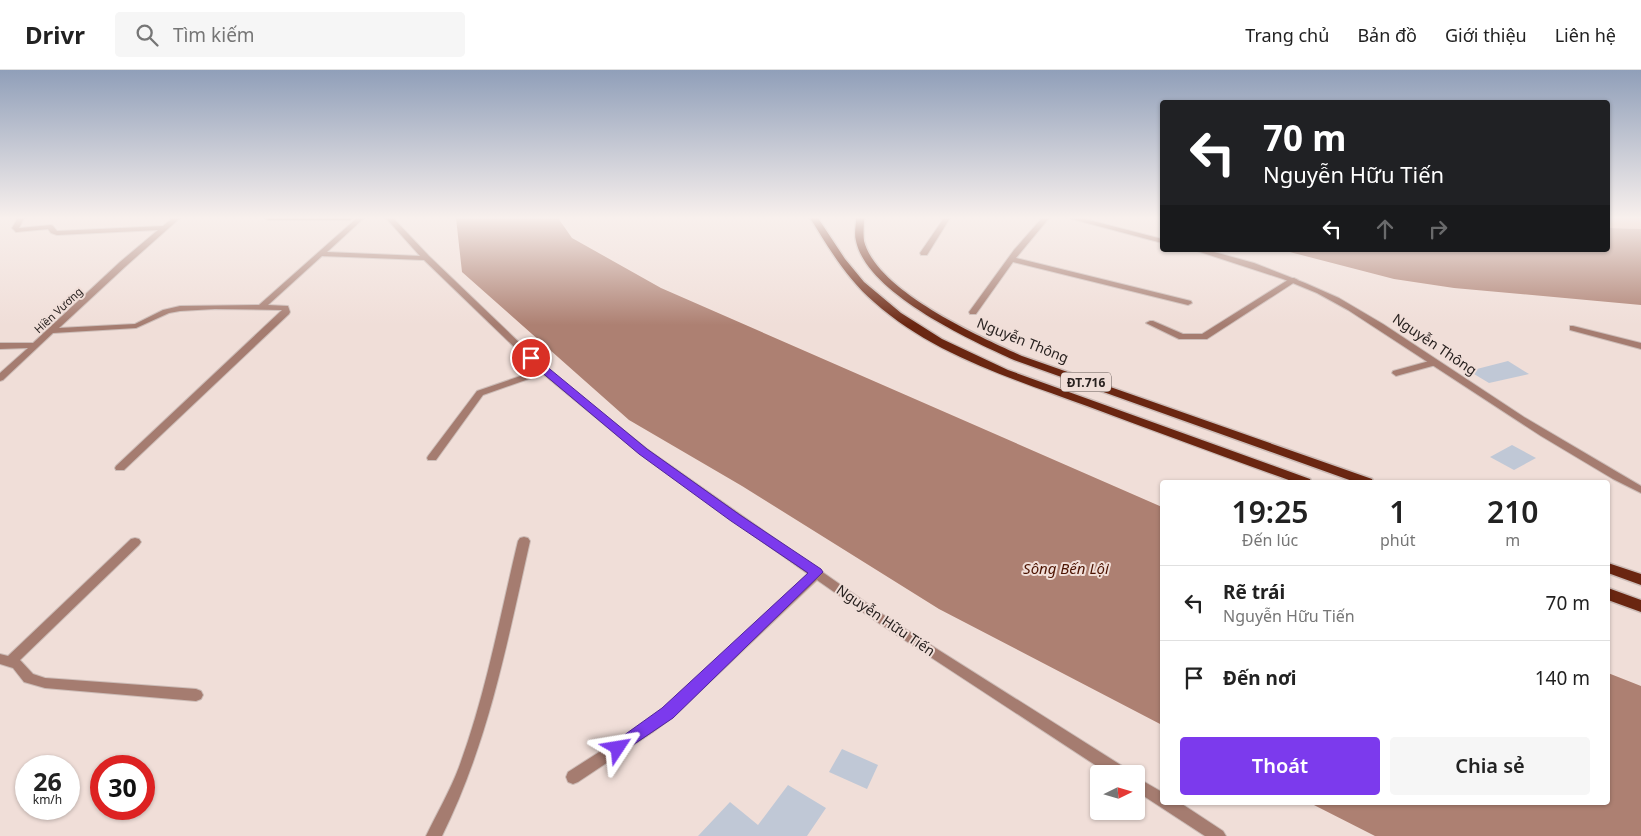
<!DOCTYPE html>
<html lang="vi">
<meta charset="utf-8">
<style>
:root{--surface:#fff;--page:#f6f6f6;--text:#222;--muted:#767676;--line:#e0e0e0;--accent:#7c3aed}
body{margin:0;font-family:"Noto Sans",sans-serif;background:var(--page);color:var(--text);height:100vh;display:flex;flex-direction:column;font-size:19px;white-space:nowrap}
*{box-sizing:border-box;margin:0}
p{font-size:16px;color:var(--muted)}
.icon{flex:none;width:28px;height:28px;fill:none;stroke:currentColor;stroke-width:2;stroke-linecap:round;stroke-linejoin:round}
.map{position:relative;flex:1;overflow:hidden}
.details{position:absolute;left:1160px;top:410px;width:450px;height:325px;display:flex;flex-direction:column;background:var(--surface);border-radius:5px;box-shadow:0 1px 4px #0004}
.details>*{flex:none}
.top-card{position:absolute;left:1160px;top:30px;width:450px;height:152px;border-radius:5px;box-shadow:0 1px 4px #0004;background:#202124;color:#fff;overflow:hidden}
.needle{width:32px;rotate:85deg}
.fabs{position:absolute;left:1090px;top:695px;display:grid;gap:10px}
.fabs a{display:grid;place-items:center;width:55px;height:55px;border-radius:5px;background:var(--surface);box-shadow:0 1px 4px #0004;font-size:25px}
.speed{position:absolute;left:15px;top:685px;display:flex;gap:10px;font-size:25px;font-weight:700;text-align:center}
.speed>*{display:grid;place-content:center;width:65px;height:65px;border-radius:50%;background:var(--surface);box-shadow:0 1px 4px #0004;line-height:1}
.speed small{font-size:12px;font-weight:400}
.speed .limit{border:8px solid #d22;background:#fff;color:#111}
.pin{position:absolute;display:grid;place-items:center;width:42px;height:42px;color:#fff;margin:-21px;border:2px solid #fff;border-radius:50%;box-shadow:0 1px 5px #0007}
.me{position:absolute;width:55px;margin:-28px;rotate:57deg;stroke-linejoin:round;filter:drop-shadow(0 0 4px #0008)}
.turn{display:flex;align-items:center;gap:18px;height:105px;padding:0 20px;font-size:22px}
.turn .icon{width:65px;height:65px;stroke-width:2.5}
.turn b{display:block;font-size:35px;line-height:42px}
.lanes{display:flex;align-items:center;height:48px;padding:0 20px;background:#0003;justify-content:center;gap:25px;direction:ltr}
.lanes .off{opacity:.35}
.eta{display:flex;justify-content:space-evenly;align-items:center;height:85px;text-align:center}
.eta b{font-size:30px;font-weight:600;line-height:35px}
.button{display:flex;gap:10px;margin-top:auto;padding:10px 20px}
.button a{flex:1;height:58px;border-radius:5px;background:var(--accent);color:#fff;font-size:20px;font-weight:600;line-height:58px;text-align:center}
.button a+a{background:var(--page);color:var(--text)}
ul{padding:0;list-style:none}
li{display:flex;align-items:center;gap:15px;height:75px;padding:0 20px;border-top:1px solid var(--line)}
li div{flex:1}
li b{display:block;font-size:19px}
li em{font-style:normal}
header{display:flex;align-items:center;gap:30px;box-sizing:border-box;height:70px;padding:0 25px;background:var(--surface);border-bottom:1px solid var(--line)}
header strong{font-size:24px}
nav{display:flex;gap:28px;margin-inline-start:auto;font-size:18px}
.search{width:350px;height:45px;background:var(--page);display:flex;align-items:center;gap:12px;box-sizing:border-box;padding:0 18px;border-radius:5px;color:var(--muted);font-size:19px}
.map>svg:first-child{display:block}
.green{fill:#e4b4a6}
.water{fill:#ad8072}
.building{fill:#c0c8d6}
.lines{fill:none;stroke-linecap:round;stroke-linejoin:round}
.service-casing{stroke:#ccbcb7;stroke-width:2}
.minor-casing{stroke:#ccbcb7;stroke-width:2}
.tertiary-casing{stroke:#ccbcb7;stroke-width:2}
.secondary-casing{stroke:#ccbcb7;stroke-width:2}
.primary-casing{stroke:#ccbcb7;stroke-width:3}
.service{fill:#a57c70;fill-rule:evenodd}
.minor{fill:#a57c70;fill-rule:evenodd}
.tertiary{fill:#a57c70;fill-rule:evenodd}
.secondary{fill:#834b3a;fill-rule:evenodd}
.primary{fill:#6a2611;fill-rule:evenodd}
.route{fill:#7c3aed;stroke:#51269a}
.labels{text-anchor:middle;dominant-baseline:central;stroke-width:4;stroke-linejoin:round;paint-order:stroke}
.far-street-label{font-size:11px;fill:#292220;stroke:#f0ded8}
.shield{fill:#f0ded8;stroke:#655a57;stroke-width:1}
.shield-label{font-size:12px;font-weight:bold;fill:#292220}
.street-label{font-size:14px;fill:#292220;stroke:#f0ded8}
.water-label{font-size:15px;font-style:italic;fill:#4c1301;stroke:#f0ded8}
</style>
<header>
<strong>Drivr</strong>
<div class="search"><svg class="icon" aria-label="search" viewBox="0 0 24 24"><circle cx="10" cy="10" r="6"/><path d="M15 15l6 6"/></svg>Tìm kiếm</div>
<nav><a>Trang chủ</a><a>Bản đồ</a><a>Giới thiệu</a><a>Liên hệ</a></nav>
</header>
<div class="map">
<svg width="1641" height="766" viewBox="0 0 1641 766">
<rect width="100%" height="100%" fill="#f0ded8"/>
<polygon class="green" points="1608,148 1641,148 1641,159 1608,158"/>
<g class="water">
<polygon points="456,148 558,148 572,168 661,218 1162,437 1162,655 939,539 742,416 629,350 462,202"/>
<polygon points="1608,158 1641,159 1641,235 1454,218 1394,209 1282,180 1608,180"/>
<polygon points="1608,603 1641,616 1641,766 1375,766 1310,733 1608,732"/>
</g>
<g class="building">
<polygon points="1508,291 1529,304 1489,313 1469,301"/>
<polygon points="1512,375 1536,388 1514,400 1490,387"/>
<polygon points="842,679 878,695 867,719 829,702"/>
<polygon points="788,715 826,738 807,766 698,766 730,732 758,755"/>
</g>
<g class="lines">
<defs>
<g id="service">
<polygon points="944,148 950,148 927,185 921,185 920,183"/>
<polygon points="1570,256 1573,256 1641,273 1641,279 1570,260"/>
</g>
<g id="minor">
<polygon points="18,148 24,148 19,158 51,155 53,156 57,161 163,156 173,148 180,148 126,196 59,258 135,254 163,240 180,236 259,235 357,148 364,148 327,182 420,186 386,148 393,148 429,186 547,299 647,379 888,548 1127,699 1129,704 1109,704 880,554 817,510 673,647 653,662 578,712 573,714 568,712 566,707 568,702 643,654 663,639 808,504 639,383 543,304 483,325 436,390 428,390 427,388 428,386 477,321 538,300 424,190 322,186 268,235 288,236 290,242 289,244 124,400 116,400 115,398 116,396 282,240 215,239 180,241 169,243 136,258 53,263 3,310 0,311 0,303 28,278 0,279 0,273 33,273 120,192 158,160 57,165 51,163 48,159 16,162 12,158"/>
<polygon points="1042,148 1049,148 1016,188 1191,231 1192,233 1188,235 1013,192 976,244 970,244 969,242 1014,180"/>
<polygon points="1291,208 1294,208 1298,210 1207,269 1179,269 1146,253 1150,251 1153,251 1183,264 1202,264"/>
<polygon points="1433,290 1436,291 1437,293 1436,295 1396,306 1392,303 1393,301"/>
<path d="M524,467l4,1 2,3c-23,102 -41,200 -88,295h-16c11,-23 24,-45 33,-69 27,-73 41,-151 59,-226l2,-3z"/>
<polygon points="135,468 139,469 141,472 139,475 20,590 33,604 45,608 196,619 201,621 203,625 201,629 196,631 45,618 24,612 13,598 0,594 0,584 8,586 131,469"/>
<polygon points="1136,707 1162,722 1162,732 1179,732 1223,761 1226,766 1205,766 1136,721"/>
</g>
<g id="tertiary">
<polygon points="1071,148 1081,148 1162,169 1162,173 1072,149"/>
<polygon points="1194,180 1207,180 1254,193 1305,213 1339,228 1383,254 1524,347 1641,416 1641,423 1613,409 1541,366 1348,240 1317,223 1283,209"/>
</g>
<polygon id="secondary" points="265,148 353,148 350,150 268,150"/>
<g id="primary">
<path d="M810,148h8l27,41 19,23 37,31 41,26 66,31 302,109 1,3h-17c-69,-25 -138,-50 -207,-76 -73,-27 -154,-51 -213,-104 -28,-24 -45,-54 -64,-84z"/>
<path d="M856,148h8c0,7 -1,16 0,23 13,50 114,95 158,115l350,123 1,3h-18l-341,-122c-44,-20 -147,-67 -158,-119 -2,-7 0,-16 0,-23z"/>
<polygon points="1608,493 1641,504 1641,515 1608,503"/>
<polygon points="1608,518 1641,530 1641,542 1608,530"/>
</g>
</defs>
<use href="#service" class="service-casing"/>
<use href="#minor" class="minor-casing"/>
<use href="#tertiary" class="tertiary-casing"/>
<use href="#secondary" class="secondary-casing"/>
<use href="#primary" class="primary-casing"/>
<use href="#service" class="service"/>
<use href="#minor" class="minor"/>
<use href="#tertiary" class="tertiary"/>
<use href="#secondary" class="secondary"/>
<use href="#primary" class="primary"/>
</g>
<linearGradient id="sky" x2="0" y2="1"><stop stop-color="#909fb9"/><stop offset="0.58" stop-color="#f8f0ed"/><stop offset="1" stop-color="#f8f0ed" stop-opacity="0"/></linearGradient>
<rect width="1641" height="255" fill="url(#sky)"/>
<polygon class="route" points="531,285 534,286 647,379 740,445 821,499 823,502 673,648 618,685 613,683 610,678 613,673 662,638 808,503 731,451 639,384 527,290 527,286"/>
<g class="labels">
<g class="far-street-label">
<text transform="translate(58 240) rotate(-43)">Hiền Vương</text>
</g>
<rect class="shield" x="1061" y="302.5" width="50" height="19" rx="4"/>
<g class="shield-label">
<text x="1086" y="312">ĐT.716</text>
</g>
<g class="street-label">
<text transform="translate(1023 270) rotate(22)">Nguyễn Thông</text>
<text transform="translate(1435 274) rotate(34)">Nguyễn Thông</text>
<text transform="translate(886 550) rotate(34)">Nguyễn Hữu Tiến</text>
</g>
<g class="water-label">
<text x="1066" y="498">Sông Bến Lội</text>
</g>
</g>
</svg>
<div class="fabs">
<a><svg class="needle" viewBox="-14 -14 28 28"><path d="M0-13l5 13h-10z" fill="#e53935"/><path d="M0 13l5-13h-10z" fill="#767676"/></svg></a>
</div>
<div class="speed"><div>26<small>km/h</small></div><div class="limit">30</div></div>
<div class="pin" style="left:531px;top:288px;background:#d93025"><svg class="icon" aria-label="arrive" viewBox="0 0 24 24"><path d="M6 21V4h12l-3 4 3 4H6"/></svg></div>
<svg class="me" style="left:618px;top:678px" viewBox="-20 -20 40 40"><path d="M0-17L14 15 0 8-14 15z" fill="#7c3aed" stroke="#fff" stroke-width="4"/></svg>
<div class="top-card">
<div class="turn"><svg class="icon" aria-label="left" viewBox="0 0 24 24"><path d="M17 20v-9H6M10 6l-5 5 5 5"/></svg><div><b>70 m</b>Nguyễn Hữu Tiến</div></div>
<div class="lanes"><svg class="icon" aria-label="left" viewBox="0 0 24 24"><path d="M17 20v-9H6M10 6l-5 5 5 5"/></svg><svg class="icon off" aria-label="ahead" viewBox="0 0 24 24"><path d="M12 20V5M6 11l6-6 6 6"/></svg><svg class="icon off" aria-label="right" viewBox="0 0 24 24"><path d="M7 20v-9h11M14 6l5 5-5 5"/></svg></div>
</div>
<section class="details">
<div class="eta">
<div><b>19:25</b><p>Đến lúc</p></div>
<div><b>1</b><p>phút</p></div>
<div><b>210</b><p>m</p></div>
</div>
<ul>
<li><svg class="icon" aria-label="left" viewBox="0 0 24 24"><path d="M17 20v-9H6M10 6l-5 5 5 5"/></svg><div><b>Rẽ trái</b><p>Nguyễn Hữu Tiến</p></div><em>70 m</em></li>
<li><svg class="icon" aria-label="arrive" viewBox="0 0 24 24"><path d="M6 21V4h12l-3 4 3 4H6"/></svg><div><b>Đến nơi</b></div><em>140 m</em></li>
</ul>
<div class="button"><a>Thoát</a><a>Chia sẻ</a></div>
</section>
</div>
